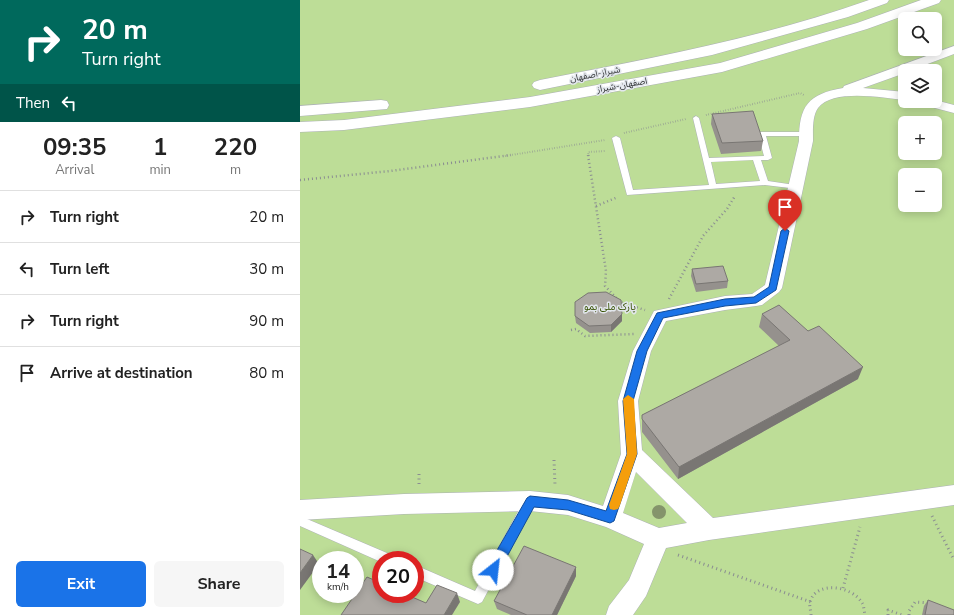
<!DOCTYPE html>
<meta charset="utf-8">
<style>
:root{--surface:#fff;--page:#f6f6f6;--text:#222;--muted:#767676;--line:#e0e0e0;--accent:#1a73e8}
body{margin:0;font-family:"Nunito Sans","Noto Sans Arabic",sans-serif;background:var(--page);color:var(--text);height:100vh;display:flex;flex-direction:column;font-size:15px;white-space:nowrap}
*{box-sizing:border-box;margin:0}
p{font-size:13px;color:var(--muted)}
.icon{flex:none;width:22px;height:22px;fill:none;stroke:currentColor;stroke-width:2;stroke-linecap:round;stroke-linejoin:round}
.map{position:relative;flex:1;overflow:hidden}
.side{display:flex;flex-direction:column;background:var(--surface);width:300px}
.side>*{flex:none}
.hud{background:#00695c;color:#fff;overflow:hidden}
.controls{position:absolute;left:598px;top:12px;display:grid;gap:8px}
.controls a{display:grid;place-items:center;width:44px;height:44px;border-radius:6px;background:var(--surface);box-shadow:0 2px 10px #0003;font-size:20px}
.speed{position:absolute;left:12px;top:551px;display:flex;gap:8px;font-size:20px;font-weight:700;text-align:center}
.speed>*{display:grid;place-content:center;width:52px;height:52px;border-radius:50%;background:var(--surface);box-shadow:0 2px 10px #0003;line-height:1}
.speed small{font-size:10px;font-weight:400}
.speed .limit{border:6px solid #d22;background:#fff;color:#111}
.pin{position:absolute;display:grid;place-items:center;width:34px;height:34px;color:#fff;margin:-41px -17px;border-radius:50% 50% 50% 0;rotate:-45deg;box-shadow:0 0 4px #0007}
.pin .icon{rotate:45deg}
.me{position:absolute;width:44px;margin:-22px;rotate:29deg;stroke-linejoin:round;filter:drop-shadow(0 0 3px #0008)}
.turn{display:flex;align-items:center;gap:14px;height:84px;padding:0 16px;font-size:18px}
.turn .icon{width:52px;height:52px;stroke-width:2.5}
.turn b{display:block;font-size:28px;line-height:34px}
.then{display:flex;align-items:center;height:38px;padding:0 16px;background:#0003;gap:8px;font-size:15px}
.eta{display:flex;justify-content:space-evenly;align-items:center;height:68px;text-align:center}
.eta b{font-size:24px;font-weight:700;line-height:28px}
.cta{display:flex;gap:8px;margin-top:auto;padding:8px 16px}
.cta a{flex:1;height:46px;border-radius:6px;background:var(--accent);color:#fff;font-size:16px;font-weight:700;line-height:46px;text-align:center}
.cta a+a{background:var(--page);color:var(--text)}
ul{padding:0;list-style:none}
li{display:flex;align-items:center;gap:12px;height:52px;padding:0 16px;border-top:1px solid var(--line)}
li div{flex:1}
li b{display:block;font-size:15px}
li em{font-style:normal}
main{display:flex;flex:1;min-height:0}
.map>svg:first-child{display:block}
.green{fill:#bddd97;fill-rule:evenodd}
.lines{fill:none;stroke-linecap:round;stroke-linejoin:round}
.lane-casing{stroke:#adb1b7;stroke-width:1}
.street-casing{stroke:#adb1b7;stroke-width:1}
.highway-casing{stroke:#adb1b7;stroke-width:1}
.path-far2{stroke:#8a8d91;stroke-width:2;stroke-dasharray:0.5 2;stroke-linecap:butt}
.path-far1{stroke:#8a8d91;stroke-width:2.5;stroke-dasharray:1 3;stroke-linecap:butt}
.path{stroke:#8a8d91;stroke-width:3;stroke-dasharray:1 3.5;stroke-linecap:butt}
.lane{fill:#fff;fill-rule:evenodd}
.street{fill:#fff;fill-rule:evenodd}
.highway{fill:#fff;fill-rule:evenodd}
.tree{fill:#84946b}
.wall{fill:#95918d}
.shaded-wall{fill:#797673}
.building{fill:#ada9a4;stroke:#797673}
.route{fill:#1a73e8;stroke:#114b97}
.slow{fill:#f59e0b}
.labels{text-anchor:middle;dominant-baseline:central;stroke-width:3;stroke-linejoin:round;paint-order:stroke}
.far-street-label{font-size:9px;fill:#313335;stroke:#e3e7ed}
.park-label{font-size:10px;fill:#365100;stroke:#e3e7ed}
</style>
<main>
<section class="side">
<div class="hud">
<div class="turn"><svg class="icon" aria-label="right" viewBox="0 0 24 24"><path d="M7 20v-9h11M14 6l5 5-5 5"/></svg><div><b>20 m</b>Turn right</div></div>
<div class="then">Then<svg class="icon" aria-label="left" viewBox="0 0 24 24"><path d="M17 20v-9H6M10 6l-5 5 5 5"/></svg></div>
</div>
<div class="eta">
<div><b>09:35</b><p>Arrival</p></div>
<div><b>1</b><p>min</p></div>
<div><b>220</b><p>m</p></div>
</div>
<ul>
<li><svg class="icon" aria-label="right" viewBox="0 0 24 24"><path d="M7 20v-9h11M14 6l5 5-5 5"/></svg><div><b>Turn right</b></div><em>20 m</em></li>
<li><svg class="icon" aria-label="left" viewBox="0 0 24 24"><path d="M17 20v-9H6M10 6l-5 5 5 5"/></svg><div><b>Turn left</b></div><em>30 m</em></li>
<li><svg class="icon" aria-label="right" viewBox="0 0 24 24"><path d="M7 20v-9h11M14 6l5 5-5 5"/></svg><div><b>Turn right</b></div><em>90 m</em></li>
<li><svg class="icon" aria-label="arrive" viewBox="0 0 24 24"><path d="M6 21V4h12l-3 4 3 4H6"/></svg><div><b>Arrive at destination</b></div><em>80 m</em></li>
</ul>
<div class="cta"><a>Exit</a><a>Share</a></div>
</section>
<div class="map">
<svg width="654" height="615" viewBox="0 0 654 615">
<rect width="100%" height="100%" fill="#e3e7ed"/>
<path class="green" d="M0,0h654v615h-654zM605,19h30v30h-30zM605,71h30v30h-30zM605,123h30v30h-30zM605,175h30v30h-30zM21,560h34v34h-34zM81,560h34v34h-34z"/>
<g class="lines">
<defs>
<g id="lane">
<path d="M396,116l3,2 10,40 55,-2 -6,-22 1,-2h50l1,2 -4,2h-40l6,22 -4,2h-7l7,21 27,4 4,2 -1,2 -33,-4 -138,10 -15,-57 4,-2 4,2 13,52 76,-5 -16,-67zM453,160l7,21 -44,3 -5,-22z"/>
<polygon points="230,496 234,497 236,501 182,602 178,604 115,577 115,565 175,591 226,497"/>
<polygon points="0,516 94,556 96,560 81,560 81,562 0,526"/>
</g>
<g id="street">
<path d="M654,46v8l-45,17h-4v2l-42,15 42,4v8c-21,-2 -72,-12 -87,8 -6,8 -5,23 -5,33l-31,147 -3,4 -17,13 -6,1 -31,4 -59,11 -15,30 -13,50 4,49 71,68 241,-33v20l-245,35 -43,8 -20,48 -13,19h-27l3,-9 20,-26 15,-36 -38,-17 -38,-12 -38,-4 -126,3 -104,6v-20l104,-6 126,-3 38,4 35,11 18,-52 -3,-53 15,-50 21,-40 71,-15 27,-2 13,-9 34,-144c0,-35 9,-47 44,-53l1,-2zM336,472l51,51 -28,5 -36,-15z"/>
<polygon points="635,100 654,105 654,113 620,104 618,101 635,101"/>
</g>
<g id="highway">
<path d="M569,0h20l-2,3 -39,14 -136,38 -172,35 -6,-2 -2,-3 2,-3 6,-2c111,-22 222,-42 329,-80z"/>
<polygon points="621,0 641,0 639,3 567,29 422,72 230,107 44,130 0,132 0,122 44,120 230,97 420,63 557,23"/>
<polygon points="81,100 87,101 89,105 87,109 0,116 0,106"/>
</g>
</defs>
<use href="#lane" class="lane-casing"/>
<use href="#street" class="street-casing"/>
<use href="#highway" class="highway-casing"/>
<g class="path-far2">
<polyline points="406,115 500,93 504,95"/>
<polyline points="324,133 386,119"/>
<polyline points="205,156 305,140"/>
<polyline points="289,156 288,152 306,151"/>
</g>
<g class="path-far1">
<polyline points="288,155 306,271 305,286 320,302 345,310"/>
<polyline points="0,180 90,171 211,155"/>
<polyline points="296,206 318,197"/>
<polyline points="369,299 403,236 427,209 435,196"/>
<polyline points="271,330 276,329 285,336 334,334"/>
</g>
<g class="path">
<polyline points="254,460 255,485"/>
<polyline points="119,474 119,485"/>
<polyline points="632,516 654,560"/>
<polyline points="378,555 511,602"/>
<polyline points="543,588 560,527"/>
<path d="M511,615c0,-4 -2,-9 -1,-13 6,-22 43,-16 52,1 2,3 2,8 3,12"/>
<polyline points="588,615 588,610 602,615"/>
<polyline points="609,615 609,611 615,602 629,603"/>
</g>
<use href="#lane" class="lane"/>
<use href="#street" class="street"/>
<use href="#highway" class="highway"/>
</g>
<circle class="tree" cx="359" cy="512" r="7"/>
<g class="wall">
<polygon points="412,114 463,141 461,151 421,154 411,124"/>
<polygon points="392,269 428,281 427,288 396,292 391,276"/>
<polygon points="322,314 322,321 311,332 290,333 276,323 275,316"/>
<polygon points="462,314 558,379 378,479 342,432 342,415 479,346 459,327"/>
<polygon points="276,567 276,576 257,615 211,615 197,609 194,601"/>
<polygon points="628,600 654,615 622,615 624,606"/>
</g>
<g class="shaded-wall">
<polygon points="322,314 322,321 311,332 311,325"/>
<polygon points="563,367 558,379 378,479 379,467"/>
<polygon points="13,555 19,564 0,590 0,573"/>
<polygon points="276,567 276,576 257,615 252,615"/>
<polygon points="157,593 160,602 152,615 144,615"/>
</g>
<g class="building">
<polygon points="453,111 463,141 422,143 412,114"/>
<polygon points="423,266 428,281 396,284 392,269"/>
<polygon points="306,292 321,300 322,314 311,325 289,326 275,316 275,302 288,293"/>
<polygon points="479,305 508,331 519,326 563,367 379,467 342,419 342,415 490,340 462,314"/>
<polygon points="224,546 276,567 252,615 227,615 194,601"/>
<polygon points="0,549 13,555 0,573"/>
<polygon points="67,577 81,583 81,594 105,594 126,603 137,585 157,593 144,615 41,615"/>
<polygon points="628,600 654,610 654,615 625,615"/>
</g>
<polygon class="route" points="485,228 489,231 476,290 456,303 425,306 363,318 347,351 333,401 337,454 314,521 310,523 268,510 234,507 197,575 193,576 188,575 187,570 188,566 227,498 230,496 268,500 306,511 327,454 323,401 337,351 357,313 425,299 454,297 469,287 481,231"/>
<polygon class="slow" points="328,395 334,399 337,454 320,505 318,509 314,510 310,509 309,505 327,454 323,399"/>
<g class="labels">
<g class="far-street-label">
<text transform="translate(295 74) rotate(-11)">شیراز-اصفهان</text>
<text transform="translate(322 85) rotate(-10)">اصفهان-شیراز</text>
</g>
<g class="park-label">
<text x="310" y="307">پارک ملی بمو</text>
</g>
</g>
</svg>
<div class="controls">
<a><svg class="icon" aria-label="search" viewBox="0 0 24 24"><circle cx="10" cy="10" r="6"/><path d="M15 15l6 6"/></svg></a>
<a><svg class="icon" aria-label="layers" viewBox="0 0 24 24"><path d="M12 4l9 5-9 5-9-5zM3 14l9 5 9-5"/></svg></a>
<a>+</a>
<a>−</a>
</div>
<div class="speed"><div>14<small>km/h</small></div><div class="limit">20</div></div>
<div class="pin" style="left:485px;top:231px;background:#d93025"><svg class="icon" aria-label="arrive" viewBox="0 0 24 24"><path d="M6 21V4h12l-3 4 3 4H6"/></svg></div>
<svg class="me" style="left:193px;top:570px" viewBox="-20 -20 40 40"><circle r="19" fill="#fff"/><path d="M0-13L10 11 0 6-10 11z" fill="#1a73e8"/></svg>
</div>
</main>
